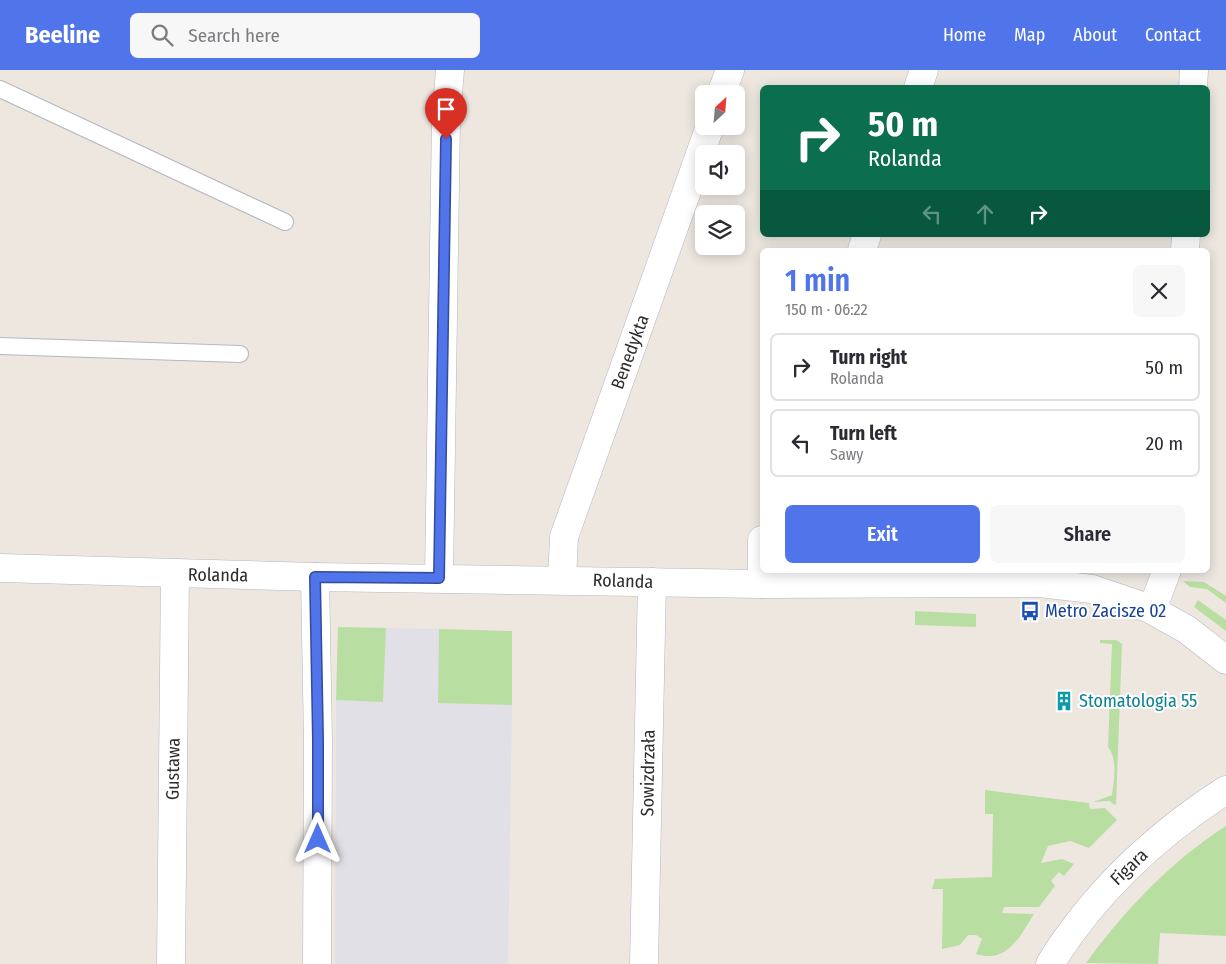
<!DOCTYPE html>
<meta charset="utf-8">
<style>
:root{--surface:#fff;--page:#f7f7f7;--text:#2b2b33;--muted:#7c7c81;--line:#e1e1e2;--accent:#5074ea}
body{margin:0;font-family:"Fira Sans Condensed",sans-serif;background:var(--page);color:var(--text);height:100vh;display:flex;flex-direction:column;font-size:19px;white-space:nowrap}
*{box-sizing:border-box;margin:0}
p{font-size:16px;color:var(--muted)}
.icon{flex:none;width:28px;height:28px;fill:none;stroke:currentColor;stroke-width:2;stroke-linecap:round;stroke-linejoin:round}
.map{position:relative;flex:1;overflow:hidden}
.sheet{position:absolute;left:760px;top:178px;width:450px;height:325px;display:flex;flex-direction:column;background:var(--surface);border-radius:8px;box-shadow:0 2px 12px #0003}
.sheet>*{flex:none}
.guide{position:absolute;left:760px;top:15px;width:450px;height:152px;border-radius:8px;box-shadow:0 2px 12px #0003;background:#0b6e4f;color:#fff;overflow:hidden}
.needle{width:32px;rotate:26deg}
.buttons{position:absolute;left:695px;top:15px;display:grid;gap:10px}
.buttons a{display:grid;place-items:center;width:50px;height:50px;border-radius:8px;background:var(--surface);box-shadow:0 2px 12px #0003;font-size:25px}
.pin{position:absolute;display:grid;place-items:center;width:42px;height:42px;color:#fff;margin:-51px -21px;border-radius:50% 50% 50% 0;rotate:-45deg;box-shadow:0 0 5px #0007}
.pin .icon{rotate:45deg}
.me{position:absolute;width:55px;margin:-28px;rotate:0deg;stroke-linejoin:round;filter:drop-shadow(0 0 4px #0008)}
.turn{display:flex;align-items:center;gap:18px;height:105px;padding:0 25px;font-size:22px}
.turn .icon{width:65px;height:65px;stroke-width:2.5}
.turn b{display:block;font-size:35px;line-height:42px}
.lanes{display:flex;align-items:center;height:48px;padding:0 25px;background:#0003;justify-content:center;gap:25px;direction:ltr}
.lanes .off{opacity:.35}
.round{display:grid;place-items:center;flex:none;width:52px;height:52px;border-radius:8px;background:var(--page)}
.head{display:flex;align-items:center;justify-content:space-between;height:85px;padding:0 25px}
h1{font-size:30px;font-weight:600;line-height:38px;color:var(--accent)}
.action{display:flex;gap:10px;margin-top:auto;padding:10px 25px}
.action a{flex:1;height:58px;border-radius:8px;background:var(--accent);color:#fff;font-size:20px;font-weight:600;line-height:58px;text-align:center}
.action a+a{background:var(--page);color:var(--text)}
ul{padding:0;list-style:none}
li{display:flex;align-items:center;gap:15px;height:68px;margin:0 10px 8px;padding:0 15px;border:2px solid var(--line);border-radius:8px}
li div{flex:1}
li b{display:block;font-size:19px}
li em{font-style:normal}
header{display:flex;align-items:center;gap:30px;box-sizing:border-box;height:70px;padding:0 25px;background:var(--accent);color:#fff}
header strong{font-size:24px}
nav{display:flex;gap:28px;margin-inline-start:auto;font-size:18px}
.search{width:350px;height:45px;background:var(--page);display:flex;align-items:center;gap:12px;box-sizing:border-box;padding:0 18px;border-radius:8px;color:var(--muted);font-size:19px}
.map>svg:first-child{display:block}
.industrial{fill:#e1e0e6}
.green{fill:#b9dea2}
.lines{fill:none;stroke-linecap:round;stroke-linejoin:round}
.service-casing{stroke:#b4b7bf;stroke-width:18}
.minor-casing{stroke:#b4b7bf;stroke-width:29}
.service{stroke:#fff;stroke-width:16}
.minor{stroke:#fff;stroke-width:28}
.route-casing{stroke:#344b98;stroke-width:12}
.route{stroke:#5074ea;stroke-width:9}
.labels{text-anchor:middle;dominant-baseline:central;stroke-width:4;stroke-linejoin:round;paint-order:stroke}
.street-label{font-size:18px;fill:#2d2d2d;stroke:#fff}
.transit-label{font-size:18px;fill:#164399;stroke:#fff;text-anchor:start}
.culture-label{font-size:18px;fill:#0d838f;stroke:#fff;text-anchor:start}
</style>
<header>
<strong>Beeline</strong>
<div class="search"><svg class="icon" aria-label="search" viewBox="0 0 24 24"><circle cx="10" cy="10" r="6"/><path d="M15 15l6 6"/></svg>Search here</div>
<nav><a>Home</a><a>Map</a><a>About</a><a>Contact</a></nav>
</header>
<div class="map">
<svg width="1226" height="894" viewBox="0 0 1226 894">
<rect width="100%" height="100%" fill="#ede7e0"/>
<polygon class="industrial" points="386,558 439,559 438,633 512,635 508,894 335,894 336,630 383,632"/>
<g class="green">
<polygon points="1183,511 1204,512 1226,526 1226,533 1207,519 1190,517"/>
<polygon points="1198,530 1226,550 1226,561 1194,537"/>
<polygon points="915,541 976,544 976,557 915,555"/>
<polygon points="338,557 386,558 383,632 336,630"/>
<polygon points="439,559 512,561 512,635 438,633"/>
<path d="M1100,570h16l6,4 -6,160 -2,1 -4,-4 -17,1 19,-7c2,-16 6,-35 -4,-48l4,-103 -12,-1z"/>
<path d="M985,720l104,13 1,6 15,-1 12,12 -28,28 -19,-7 -22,5 -7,17 21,-4 12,5 -10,12 -5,-4 -8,9 4,5 -16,21h-35l-2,6 32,1c-14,22 -26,50 -58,40l6,-15 -6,-4h-8l-8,10 -18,4 1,-60h-11l3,-10 57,-2 1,-63h-8z"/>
<path d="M1226,756v110l-66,-3 -2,31 -72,-1c38,-52 85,-102 140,-137z"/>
</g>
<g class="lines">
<defs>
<g id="service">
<polyline points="0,19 285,152"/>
<polyline points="0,276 240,284"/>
</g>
<g id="minor">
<polyline points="918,18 924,0"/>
<polyline points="1193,18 1194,0"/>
<polyline points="721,24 730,0"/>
<polyline points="862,180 867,165"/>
<polyline points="1185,180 1186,165"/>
<polyline points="0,498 315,507 762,514 1039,513 1092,519 1148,538 1186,559 1226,590"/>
<polyline points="315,507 318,671 317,894"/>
<polyline points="439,508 446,49 450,0"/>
<polyline points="562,510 564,467 710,56"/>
<polyline points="762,514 762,470"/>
<polyline points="1152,540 1167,500"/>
<polyline points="171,894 175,504"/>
<polyline points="644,894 652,512"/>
<path d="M1050,894c44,-71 106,-129 176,-174"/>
</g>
</defs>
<use href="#service" class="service-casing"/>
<use href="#minor" class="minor-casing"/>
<use href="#service" class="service"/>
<use href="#minor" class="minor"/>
</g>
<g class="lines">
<defs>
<polyline id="route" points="318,769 318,670 315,507 439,508 446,69"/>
</defs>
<use href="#route" class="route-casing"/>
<use href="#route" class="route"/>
</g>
<defs>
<symbol id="bus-bare" viewBox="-9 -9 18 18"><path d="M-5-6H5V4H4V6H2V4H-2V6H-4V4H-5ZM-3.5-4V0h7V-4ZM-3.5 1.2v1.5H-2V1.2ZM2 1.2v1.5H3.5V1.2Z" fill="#1a4fb4" stroke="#fff" stroke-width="2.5" paint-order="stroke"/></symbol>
<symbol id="building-bare" viewBox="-9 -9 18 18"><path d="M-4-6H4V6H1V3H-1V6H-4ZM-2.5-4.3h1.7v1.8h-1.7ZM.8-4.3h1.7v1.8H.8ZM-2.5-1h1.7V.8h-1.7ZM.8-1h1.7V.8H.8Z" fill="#0f9aa8" stroke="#fff" stroke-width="2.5" paint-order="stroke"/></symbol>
</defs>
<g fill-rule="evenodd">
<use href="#bus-bare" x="1016" y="527" width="28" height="28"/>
<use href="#building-bare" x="1050" y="617" width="28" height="28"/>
</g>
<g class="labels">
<g class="street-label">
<text transform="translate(630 282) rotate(-70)">Benedykta</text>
<text transform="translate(218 505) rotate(1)">Rolanda</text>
<text transform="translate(623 511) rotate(2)">Rolanda</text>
<text transform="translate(173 699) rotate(-89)">Gustawa</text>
<text transform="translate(648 703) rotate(-89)">Sowizdrzała</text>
<text transform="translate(1129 797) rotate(-44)">Figara</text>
</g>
<g class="transit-label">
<text x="1045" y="541">Metro Zacisze 02</text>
</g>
<g class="culture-label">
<text x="1079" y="631">Stomatologia 55</text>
</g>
</g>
</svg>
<div class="buttons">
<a><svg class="needle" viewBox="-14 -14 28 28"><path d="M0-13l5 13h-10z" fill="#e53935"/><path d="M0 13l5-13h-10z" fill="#7c7c81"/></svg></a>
<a><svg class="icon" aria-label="sound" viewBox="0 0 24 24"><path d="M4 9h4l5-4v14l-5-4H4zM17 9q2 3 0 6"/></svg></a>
<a><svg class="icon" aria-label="layers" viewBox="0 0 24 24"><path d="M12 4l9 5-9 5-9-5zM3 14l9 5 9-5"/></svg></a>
</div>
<div class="pin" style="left:446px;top:69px;background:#d93025"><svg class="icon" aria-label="arrive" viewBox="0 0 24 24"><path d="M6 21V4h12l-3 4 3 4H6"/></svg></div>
<svg class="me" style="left:318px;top:769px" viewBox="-20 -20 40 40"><path d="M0-17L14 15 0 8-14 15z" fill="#5074ea" stroke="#fff" stroke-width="4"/></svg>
<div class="guide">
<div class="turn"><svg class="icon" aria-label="right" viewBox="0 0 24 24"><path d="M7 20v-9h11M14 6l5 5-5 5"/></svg><div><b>50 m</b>Rolanda</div></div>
<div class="lanes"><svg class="icon off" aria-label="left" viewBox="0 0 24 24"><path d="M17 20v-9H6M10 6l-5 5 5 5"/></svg><svg class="icon off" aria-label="ahead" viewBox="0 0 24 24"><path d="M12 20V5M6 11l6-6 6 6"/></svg><svg class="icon" aria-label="right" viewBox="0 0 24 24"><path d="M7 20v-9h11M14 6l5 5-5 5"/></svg></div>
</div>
<section class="sheet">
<div class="head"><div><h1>1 min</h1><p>150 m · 06:22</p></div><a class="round"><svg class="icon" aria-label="close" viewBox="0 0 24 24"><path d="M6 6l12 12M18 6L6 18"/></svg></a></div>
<ul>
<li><svg class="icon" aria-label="right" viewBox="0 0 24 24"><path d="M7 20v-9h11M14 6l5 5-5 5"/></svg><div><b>Turn right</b><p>Rolanda</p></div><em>50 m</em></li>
<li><svg class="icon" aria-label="left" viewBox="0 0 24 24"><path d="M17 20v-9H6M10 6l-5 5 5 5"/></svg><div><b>Turn left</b><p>Sawy</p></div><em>20 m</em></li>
</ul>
<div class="action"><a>Exit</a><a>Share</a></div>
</section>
</div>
